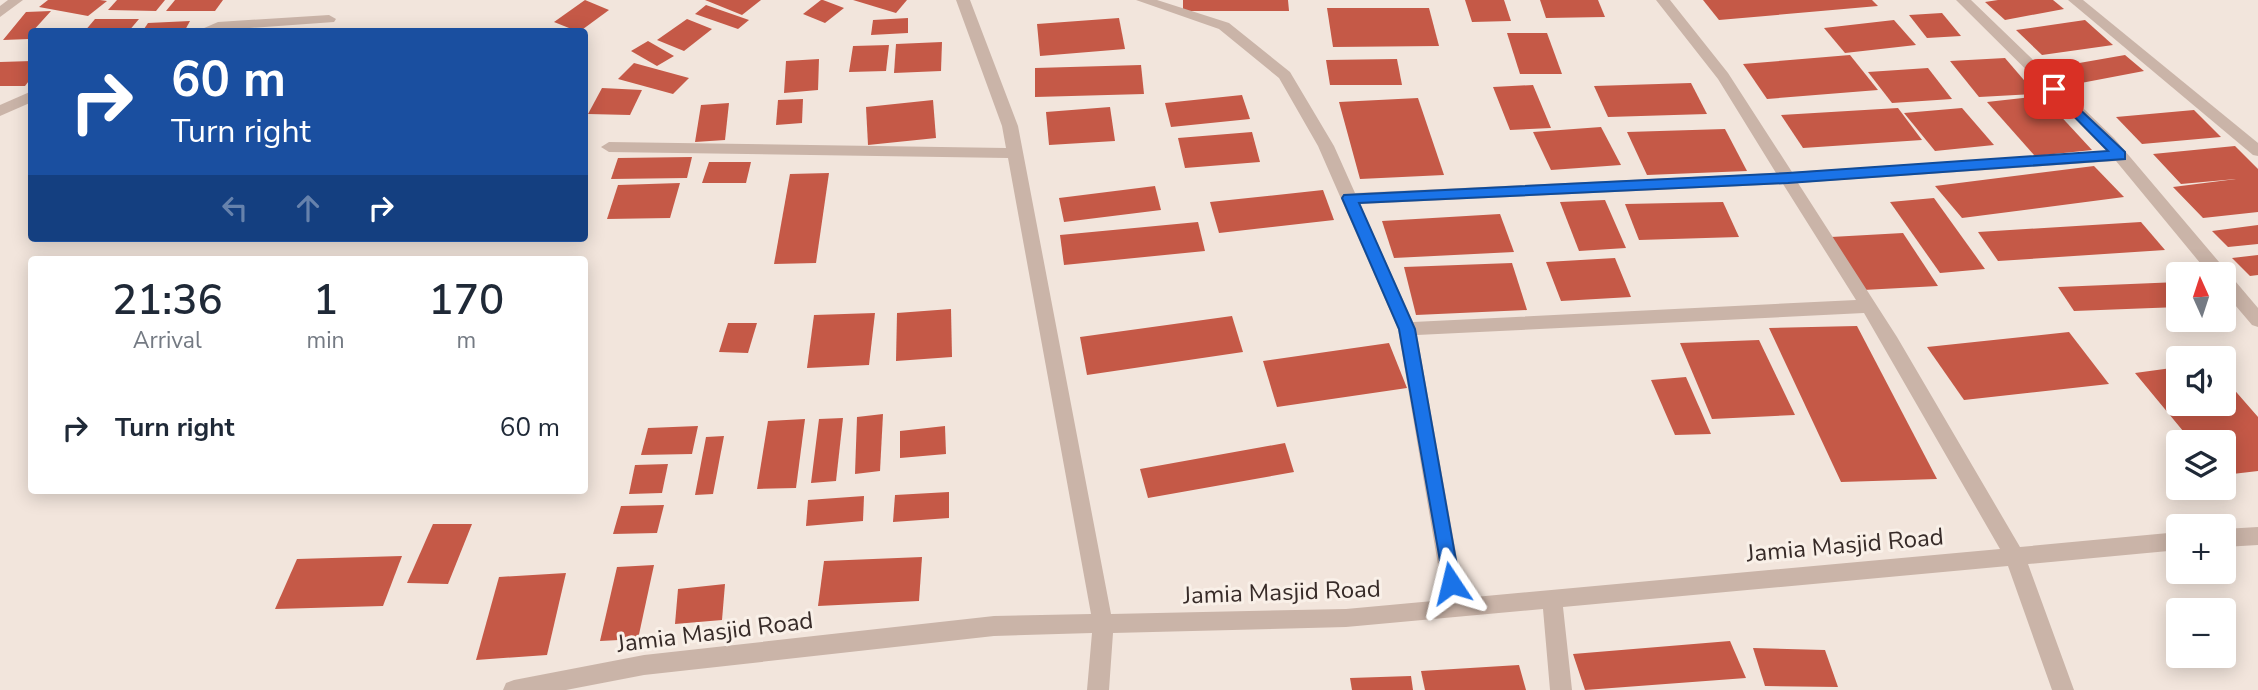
<!DOCTYPE html>
<meta charset="utf-8">
<style>
:root{--surface:#fff;--page:#f6f6f7;--text:#1f2937;--muted:#747a83}
body{margin:0;font-family:"Nunito Sans",sans-serif;background:var(--page);color:var(--text);height:100vh;display:flex;flex-direction:column;font-size:26px;white-space:nowrap}
*{box-sizing:border-box;margin:0}
p{font-size:23px;color:var(--muted)}
.icon{flex:none;width:38px;height:38px;fill:none;stroke:currentColor;stroke-width:2;stroke-linecap:round;stroke-linejoin:round}
.map{position:relative;flex:1;overflow:hidden}
.drawer{position:absolute;left:28px;top:256px;width:560px;height:238px;display:flex;flex-direction:column;background:var(--surface);border-radius:7px;box-shadow:0 4px 18px #0003}
.drawer>*{flex:none}
.top-card{position:absolute;left:28px;top:28px;width:560px;height:214px;border-radius:7px;box-shadow:0 4px 18px #0003;background:#1a4fa0;color:#fff;overflow:hidden}
.needle{width:46px;rotate:357deg}
.fabs{position:absolute;left:2166px;top:262px;display:grid;gap:14px}
.fabs a{display:grid;place-items:center;width:70px;height:70px;border-radius:7px;background:var(--surface);box-shadow:0 4px 18px #0003;font-size:35px}
.pin{position:absolute;display:grid;place-items:center;width:60px;height:60px;color:#fff;margin:-30px;border-radius:14px;box-shadow:0 4px 10px #0006}
.me{position:absolute;width:77px;margin:-38px;rotate:350deg;stroke-linejoin:round;filter:drop-shadow(0 0 5px #0008)}
.turn{display:flex;align-items:center;gap:24px;height:147px;padding:0 28px;font-size:32px}
.turn .icon{width:91px;height:91px;stroke-width:2.5}
.turn b{display:block;font-size:49px;line-height:60px}
.lanes{display:flex;align-items:center;height:66px;padding:0 28px;background:#0003;justify-content:center;gap:35px;direction:ltr}
.lanes .off{opacity:.35}
.eta{display:flex;justify-content:space-evenly;align-items:center;height:119px;text-align:center}
.eta b{font-size:42px;font-weight:600;line-height:49px}
ul{padding:0;list-style:none}
li{display:flex;align-items:center;gap:21px;height:105px;padding:0 28px}
li div{flex:1}
li b{display:block;font-size:26px}
li em{font-style:normal}
.map>svg:first-child{display:block}
.building{fill:#c55947}
.lines{fill:none;stroke-linecap:round;stroke-linejoin:round}
.minor{fill:#cab4a8;fill-rule:evenodd}
.tertiary{fill:#cab4a8;fill-rule:evenodd}
.route{fill:#1a73e8;stroke:#114b97;stroke-width:2}
.labels{text-anchor:middle;dominant-baseline:central;stroke-width:6;stroke-linejoin:round;paint-order:stroke}
.street-label{font-size:24px;fill:#372b28;stroke:#f9f0e8}
</style>
<div class="map">
<svg width="2258" height="690" viewBox="0 0 2258 690">
<rect width="100%" height="100%" fill="#f2e5dc"/>
<g class="building">
<polygon points="48,0 100,0 107,1 88,16 39,7"/>
<polygon points="117,0 165,0 156,11 108,10"/>
<polygon points="175,0 223,0 215,11 166,11"/>
<polygon points="585,0 609,10 579,32 554,22"/>
<polygon points="705,0 761,0 742,15"/>
<polygon points="821,0 823,0 844,8 825,23 803,14"/>
<polygon points="853,0 907,0 896,13"/>
<polygon points="1183,0 1288,0 1289,11 1183,11"/>
<polygon points="1465,0 1504,0 1511,21 1472,22"/>
<polygon points="1540,0 1598,0 1605,17 1546,18"/>
<polygon points="1703,0 1872,0 1878,6 1719,20"/>
<polygon points="1998,0 2053,0 2064,9 2005,20 1985,2"/>
<polygon points="706,5 749,20 738,29 695,14"/>
<polygon points="1327,8 1429,8 1439,46 1333,47"/>
<polygon points="51,11 32,32 29,39 3,40 26,12"/>
<polygon points="1942,13 1961,36 1927,38 1909,15"/>
<polygon points="908,18 908,33 871,35 873,20"/>
<polygon points="1119,18 1125,49 1040,56 1037,24"/>
<polygon points="95,19 139,19 128,32 84,32"/>
<polygon points="687,19 712,29 684,51 657,40"/>
<polygon points="1894,20 1916,45 1845,53 1824,28"/>
<polygon points="2085,20 2113,45 2042,55 2016,30"/>
<polygon points="190,21 184,32 142,32 148,23"/>
<polygon points="1507,33 1547,33 1562,74 1520,74"/>
<polygon points="648,41 674,56 657,66 631,51"/>
<polygon points="942,42 941,71 894,73 896,44"/>
<polygon points="889,45 886,71 849,72 853,46"/>
<polygon points="1850,55 1878,90 1767,99 1743,64"/>
<polygon points="2125,55 2144,71 2081,83 2062,66"/>
<polygon points="2005,58 2036,94 1979,97 1950,61"/>
<polygon points="819,59 818,90 784,93 786,61"/>
<polygon points="1397,59 1402,85 1330,85 1326,60"/>
<polygon points="32,61 32,77 25,86 0,86 0,62"/>
<polygon points="634,63 689,78 673,94 618,79"/>
<polygon points="1141,65 1144,94 1035,97 1035,68"/>
<polygon points="1928,68 1952,99 1892,103 1868,72"/>
<polygon points="1691,83 1707,114 1608,117 1594,86"/>
<polygon points="1533,85 1551,128 1510,130 1493,87"/>
<polygon points="602,88 642,90 630,115 588,114"/>
<polygon points="1242,95 1250,119 1171,127 1165,103"/>
<polygon points="2042,96 2092,150 2035,156 1987,102"/>
<polygon points="1418,98 1444,175 1360,179 1339,102"/>
<polygon points="803,99 802,123 776,125 778,100"/>
<polygon points="933,100 936,138 868,145 866,107"/>
<polygon points="729,103 725,140 695,142 701,105"/>
<polygon points="1110,107 1115,141 1049,145 1046,112"/>
<polygon points="1898,108 1922,140 1803,148 1781,115"/>
<polygon points="1962,108 1994,145 1935,151 1904,113"/>
<polygon points="2194,110 2221,137 2142,144 2116,117"/>
<polygon points="1601,127 1621,165 1551,170 1533,132"/>
<polygon points="1725,129 1747,171 1647,175 1627,132"/>
<polygon points="1252,132 1260,162 1185,168 1178,138"/>
<polygon points="2235,146 2258,169 2258,212 2203,218 2173,187 2236,179 2181,184 2153,154"/>
<polygon points="692,157 687,178 611,179 618,158"/>
<polygon points="709,162 751,162 746,183 702,183"/>
<polygon points="2094,166 2124,197 1962,218 1935,186"/>
<polygon points="829,173 816,263 774,264 790,174"/>
<polygon points="680,183 670,218 607,219 618,185"/>
<polygon points="1155,186 1161,210 1064,222 1059,198"/>
<polygon points="1323,190 1334,220 1219,233 1210,202"/>
<polygon points="1934,198 1985,269 1940,273 1890,202"/>
<polygon points="1605,200 1626,248 1579,251 1560,202"/>
<polygon points="1723,202 1739,237 1639,240 1625,204"/>
<polygon points="1500,214 1514,252 1394,258 1382,221"/>
<polygon points="1198,222 1205,251 1064,265 1060,235"/>
<polygon points="2141,222 2165,250 1998,261 1978,232"/>
<polygon points="2258,225 2258,244 2228,247 2212,231"/>
<polygon points="1903,233 1938,286 1863,290 1831,237"/>
<polygon points="2258,255 2258,275 2250,276 2232,258"/>
<polygon points="1615,258 1631,297 1561,301 1546,262"/>
<polygon points="1512,263 1527,310 1416,315 1404,267"/>
<polygon points="2179,282 2179,307 2074,311 2058,287"/>
<polygon points="951,309 952,357 896,361 897,313"/>
<polygon points="875,313 869,365 807,368 814,315"/>
<polygon points="1232,316 1243,352 1087,375 1080,337"/>
<polygon points="728,323 757,323 748,353 719,352"/>
<polygon points="1857,326 1937,479 1841,482 1769,328"/>
<polygon points="2069,332 2109,384 1964,400 1927,347"/>
<polygon points="1759,340 1795,415 1712,419 1680,343"/>
<polygon points="1389,343 1407,388 1277,407 1263,361"/>
<polygon points="2179,367 2179,404 2224,404 2224,378 2258,417 2258,471 2224,475 2224,443 2193,443 2135,373"/>
<polygon points="1686,377 1711,434 1675,435 1651,380"/>
<polygon points="883,414 880,471 855,474 857,417"/>
<polygon points="843,418 836,481 811,483 819,419"/>
<polygon points="805,419 796,488 757,489 768,421"/>
<polygon points="698,426 692,454 641,455 648,428"/>
<polygon points="945,426 946,454 900,458 900,431"/>
<polygon points="724,436 713,494 695,495 706,437"/>
<polygon points="1285,443 1294,472 1148,498 1140,469"/>
<polygon points="668,464 662,493 629,494 635,465"/>
<polygon points="949,492 949,518 893,522 895,495"/>
<polygon points="864,496 863,521 806,526 808,500"/>
<polygon points="664,505 657,533 613,534 621,506"/>
<polygon points="433,524 472,524 448,584 407,583"/>
<polygon points="402,556 383,606 275,609 297,559"/>
<polygon points="922,557 919,601 818,606 824,561"/>
<polygon points="654,565 638,639 600,641 617,567"/>
<polygon points="566,573 547,655 476,660 499,577"/>
<polygon points="725,584 722,620 675,624 678,589"/>
<polygon points="1730,641 1746,678 1585,690 1573,654"/>
<polygon points="1753,648 1825,650 1838,687 1765,686"/>
<polygon points="1519,665 1526,690 1425,690 1421,671"/>
<polygon points="1411,676 1413,690 1352,690 1350,678"/>
</g>
<g class="lines">
<g class="minor">
<polygon points="8,0 23,0 0,17 0,6"/>
<path d="M956,0h14l48,126 93,488 235,-5 98,-9 -46,-271 -80,-183 -39,-68 -60,-49 -83,-29h21l72,23 61,49 44,74 21,47 421,-20 -58,-94 -62,-79h14l58,73 64,99 316,-21 -152,-151h15l143,138 144,170v19l-6,-2 -28,-33v-17h-14l-94,-114 -318,22 99,154 123,210 159,-15v18l-151,14 46,126h-22l-44,-124 -445,41 9,83h-22l-7,-81 -197,18 -233,6 -4,57h-22l5,-57 -98,3 -350,39 -78,15h-63l3,-7 8,-3 130,-25 350,-39 97,-2 -83,-456 -399,-6 -8,-5 8,-5 397,6 -4,-22zM1783,184l73,116 -443,22 -53,-118zM1864,313l136,236 -536,49 -47,-263z"/>
<polygon points="329,15 336,19 334,22 195,32 218,22"/>
<polygon points="32,91 32,102 0,116 0,105"/>
<polygon points="2258,527 2258,545 2224,547 2224,529"/>
</g>
<polygon class="tertiary" points="2068,0 2083,0 2258,143 2258,156 2253,155"/>
</g>
<polygon class="route" points="2054,85 2125,152 2125,159 1788,183 1359,203 1415,329 1460,583 1458,589 1445,589 1399,329 1342,198 1344,195 1788,173 2108,151 2050,92 2050,86"/>
<g class="labels">
<g class="street-label">
<text transform="translate(1845 545) rotate(-5)">Jamia Masjid Road</text>
<text transform="translate(1282 592) rotate(-2)">Jamia Masjid Road</text>
<text transform="translate(715 632) rotate(-7)">Jamia Masjid Road</text>
</g>
</g>
</svg>
<div class="fabs">
<a><svg class="needle" viewBox="-14 -14 28 28"><path d="M0-13l5 13h-10z" fill="#e53935"/><path d="M0 13l5-13h-10z" fill="#747a83"/></svg></a>
<a><svg class="icon" aria-label="sound" viewBox="0 0 24 24"><path d="M4 9h4l5-4v14l-5-4H4zM17 9q2 3 0 6"/></svg></a>
<a><svg class="icon" aria-label="layers" viewBox="0 0 24 24"><path d="M12 4l9 5-9 5-9-5zM3 14l9 5 9-5"/></svg></a>
<a>+</a>
<a>−</a>
</div>
<div class="pin" style="left:2054px;top:89px;background:#d93025"><svg class="icon" aria-label="arrive" viewBox="0 0 24 24"><path d="M6 21V4h12l-3 4 3 4H6"/></svg></div>
<svg class="me" style="left:1451px;top:583px" viewBox="-20 -20 40 40"><path d="M0-17L14 15 0 8-14 15z" fill="#1a73e8" stroke="#fff" stroke-width="4"/></svg>
<div class="top-card">
<div class="turn"><svg class="icon" aria-label="right" viewBox="0 0 24 24"><path d="M7 20v-9h11M14 6l5 5-5 5"/></svg><div><b>60 m</b>Turn right</div></div>
<div class="lanes"><svg class="icon off" aria-label="left" viewBox="0 0 24 24"><path d="M17 20v-9H6M10 6l-5 5 5 5"/></svg><svg class="icon off" aria-label="ahead" viewBox="0 0 24 24"><path d="M12 20V5M6 11l6-6 6 6"/></svg><svg class="icon" aria-label="right" viewBox="0 0 24 24"><path d="M7 20v-9h11M14 6l5 5-5 5"/></svg></div>
</div>
<section class="drawer">
<div class="eta">
<div><b>21:36</b><p>Arrival</p></div>
<div><b>1</b><p>min</p></div>
<div><b>170</b><p>m</p></div>
</div>
<ul>
<li><svg class="icon" aria-label="right" viewBox="0 0 24 24"><path d="M7 20v-9h11M14 6l5 5-5 5"/></svg><div><b>Turn right</b></div><em>60 m</em></li>
</ul>
</section>
</div>
